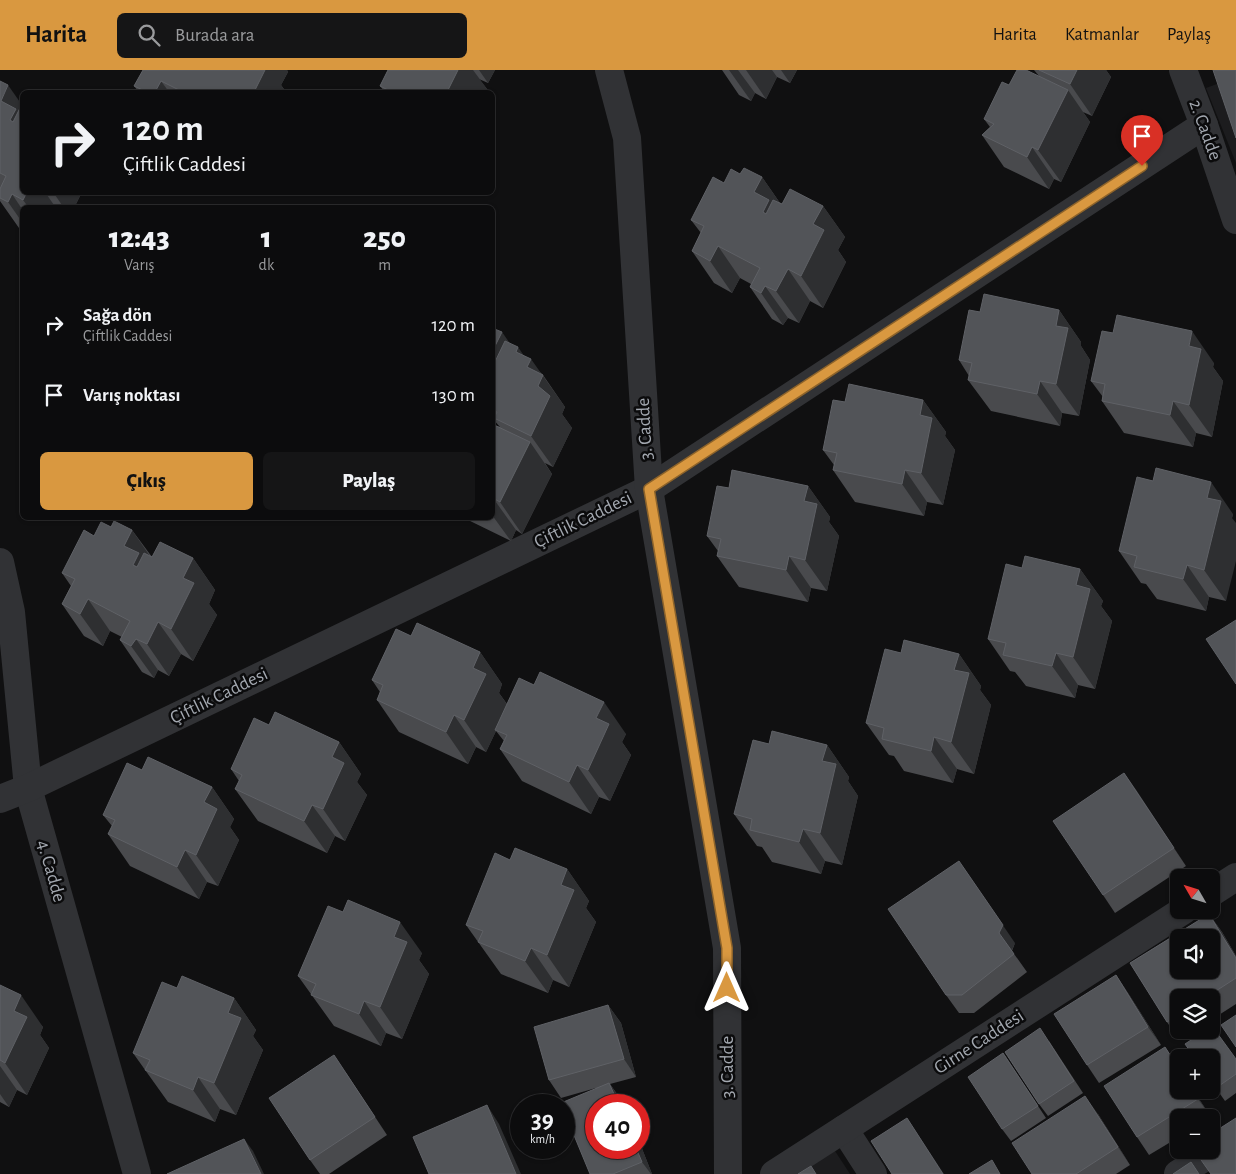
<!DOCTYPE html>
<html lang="tr">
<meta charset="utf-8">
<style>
:root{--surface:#0c0c0d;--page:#151516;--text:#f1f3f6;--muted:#9a9b9d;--line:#2c2c2e;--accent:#d99840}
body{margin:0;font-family:"Alegreya Sans",sans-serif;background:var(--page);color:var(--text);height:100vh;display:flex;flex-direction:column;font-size:19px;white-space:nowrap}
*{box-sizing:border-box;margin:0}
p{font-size:16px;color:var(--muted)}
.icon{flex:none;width:28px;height:28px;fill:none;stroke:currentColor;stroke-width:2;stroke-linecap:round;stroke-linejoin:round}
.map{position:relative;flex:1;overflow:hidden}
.details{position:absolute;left:20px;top:135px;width:475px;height:315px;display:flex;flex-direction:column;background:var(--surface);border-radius:8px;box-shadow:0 1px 4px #0004,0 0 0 1px var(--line)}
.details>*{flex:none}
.top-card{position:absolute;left:20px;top:20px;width:475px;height:105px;border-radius:8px;box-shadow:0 1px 4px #0004,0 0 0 1px var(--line);background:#0c0c0d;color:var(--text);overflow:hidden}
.needle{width:32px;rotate:309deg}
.buttons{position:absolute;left:1170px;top:799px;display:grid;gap:10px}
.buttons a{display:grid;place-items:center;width:50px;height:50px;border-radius:8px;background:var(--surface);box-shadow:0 1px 4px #0004,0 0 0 1px var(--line);font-size:25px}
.speed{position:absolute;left:510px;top:1024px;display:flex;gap:10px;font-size:25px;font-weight:700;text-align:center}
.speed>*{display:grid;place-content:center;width:65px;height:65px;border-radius:50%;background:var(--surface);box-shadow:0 1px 4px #0004,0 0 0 1px var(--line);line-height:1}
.speed small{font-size:12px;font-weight:400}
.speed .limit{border:8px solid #d22;background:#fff;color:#111}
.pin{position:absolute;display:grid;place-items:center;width:42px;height:42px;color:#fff;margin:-51px -21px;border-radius:50% 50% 50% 0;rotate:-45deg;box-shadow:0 0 5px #0007}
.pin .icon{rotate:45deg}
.me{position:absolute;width:55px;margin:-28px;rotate:0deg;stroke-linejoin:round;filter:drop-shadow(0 0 4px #0008)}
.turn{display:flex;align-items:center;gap:18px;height:105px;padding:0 20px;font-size:22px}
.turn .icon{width:65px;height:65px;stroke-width:2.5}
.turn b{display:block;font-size:35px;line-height:42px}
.eta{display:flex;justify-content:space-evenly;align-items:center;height:85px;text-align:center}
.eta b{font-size:30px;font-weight:800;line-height:35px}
.action{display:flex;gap:10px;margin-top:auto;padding:10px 20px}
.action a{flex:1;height:58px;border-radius:8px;background:var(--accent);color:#111;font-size:20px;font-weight:800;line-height:58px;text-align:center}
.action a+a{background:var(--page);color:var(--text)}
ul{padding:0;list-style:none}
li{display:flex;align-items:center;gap:15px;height:70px;padding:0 20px}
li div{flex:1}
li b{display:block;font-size:19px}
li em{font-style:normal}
header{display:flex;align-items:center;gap:30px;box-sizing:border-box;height:70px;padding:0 25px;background:var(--accent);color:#111}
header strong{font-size:24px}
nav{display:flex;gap:28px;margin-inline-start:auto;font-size:18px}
.search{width:350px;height:45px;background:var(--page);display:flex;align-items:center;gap:12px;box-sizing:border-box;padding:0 18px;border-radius:8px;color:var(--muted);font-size:19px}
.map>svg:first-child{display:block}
.built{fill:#1c1c1e}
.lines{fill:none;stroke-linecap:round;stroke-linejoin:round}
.minor{stroke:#313235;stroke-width:28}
.tertiary{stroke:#313235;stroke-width:28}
.wall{fill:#494a4d;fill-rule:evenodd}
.shaded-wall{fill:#2e2f31}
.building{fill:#525458;stroke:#5f6166;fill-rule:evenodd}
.route-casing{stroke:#8d632a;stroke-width:12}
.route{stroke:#d99840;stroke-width:9}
.labels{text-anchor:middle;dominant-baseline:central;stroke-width:5;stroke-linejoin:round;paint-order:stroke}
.street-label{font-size:19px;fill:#a3a8b0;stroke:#0b0b0c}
</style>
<header>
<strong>Harita</strong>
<div class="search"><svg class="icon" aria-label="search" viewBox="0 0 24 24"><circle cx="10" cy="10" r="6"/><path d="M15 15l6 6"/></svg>Burada ara</div>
<nav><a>Harita</a><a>Katmanlar</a><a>Paylaş</a></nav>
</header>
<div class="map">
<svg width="1236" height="1104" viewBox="0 0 1236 1104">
<rect width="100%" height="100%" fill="#101011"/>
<g class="built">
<polygon points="1236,7 1236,93 1206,18"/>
<polygon points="835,1081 850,1104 799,1104"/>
</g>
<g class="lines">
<g class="minor">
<polyline points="1183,0 1204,55 1236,150"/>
<polyline points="0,492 11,542 28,718 137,1104"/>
<polyline points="0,729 28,718 649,419 1204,55"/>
<polyline points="844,1059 873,1104"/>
<polyline points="1178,1104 1236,1068"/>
</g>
<g class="tertiary">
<polyline points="609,0 627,68 649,419 727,878 728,1104"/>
<polyline points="1211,823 1236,807"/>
<polyline points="774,1104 1184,840"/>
</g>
</g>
<g class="wall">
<polygon points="143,0 287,0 288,2 281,15 286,22 139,22 134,16"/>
<polygon points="388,0 495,0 488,13 479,9 487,19 485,22 385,22 380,16"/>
<polygon points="722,0 797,0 790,13 777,7 766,29 755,23 751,31 739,25"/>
<polygon points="1034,0 1106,0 1111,7 1092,46 1083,42 1090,52 1061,112 1054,109 1049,119 1004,97 982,65 990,57 984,49 1009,15 1039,6"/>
<polygon points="0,11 22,122 82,122 74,138 22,138 22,159 19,158 0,131"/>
<polygon points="740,104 762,107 780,133 782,134 823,136 845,167 838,180 846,192 823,238 810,231 799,253 788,248 783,255 772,249 750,217 751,214 740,208 732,223 714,213 692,181 701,163 691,150 724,113"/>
<polygon points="1059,240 1081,272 1081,276 1090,290 1079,346 1062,343 1060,356 991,341 968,310 969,306 959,290 980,242"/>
<polygon points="492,258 523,285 543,305 565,337 562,344 572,358 553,397 545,393 552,404 522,464 516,460 511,471 466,449 465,448 492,448 492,354 500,357 492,348"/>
<polygon points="1214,293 1213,297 1223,311 1212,367 1196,363 1193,377 1124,363 1102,331 1103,327 1091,311"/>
<polygon points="923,330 946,362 945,366 955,380 943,435 927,432 924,446 855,432 833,400 834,395 823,380 845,332"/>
<polygon points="808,416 830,447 829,452 839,466 827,521 811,518 808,532 739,517 717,486 718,481 707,466 729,418"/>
<polygon points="1233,444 1232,448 1226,531 1209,527 1206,541 1157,529 1146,514 1141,513 1119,481"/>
<polygon points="111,457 132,460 152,487 193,488 215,520 209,534 217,545 193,591 181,584 169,606 158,600 154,608 142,602 120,570 122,567 110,561 103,576 84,566 62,534 71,516 62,503 94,466"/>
<polygon points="1022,498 1080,499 1103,531 1101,536 1112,551 1095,619 1078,615 1075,628 1026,616 1015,602 1010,601 988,569"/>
<polygon points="411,566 480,582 502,614 499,623 507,634 626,664 622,672 631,685 610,731 599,727 591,744 522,711 500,679 504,671 496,661 486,682 476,677 468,694 399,662 377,630 380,622 372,610"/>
<polygon points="901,583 959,584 981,616 980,620 991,635 974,704 957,699 953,713 904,701 894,686 889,685 866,653"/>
<polygon points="269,655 339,672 361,704 357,712 367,725 345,771 335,766 327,783 258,751 235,719 239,711 231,699"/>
<polygon points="769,674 827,675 849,707 848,711 858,726 842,795 825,791 821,804 772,792 762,777 757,776 734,744"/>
<polygon points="142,700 212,717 234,749 230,757 239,770 218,816 207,812 199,829 130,796 108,764 112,756 103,745"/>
<polygon points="1124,703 1186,796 1115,843 1103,825"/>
<polygon points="510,790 567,799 589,831 586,838 596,852 569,917 553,910 548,923 501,904 466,855"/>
<path d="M1209,844l13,18 14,24v48l-25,16v-22h-32v32h16l-16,10 -12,-18 -37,-59zM1179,868h32v32h-32z"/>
<polygon points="1015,873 1012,881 1027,902 974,943 959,943 946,925"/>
<polygon points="422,883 419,890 429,904 402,969 386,963 381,976 334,956 298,906"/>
<polygon points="1116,905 1128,923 1161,975 1099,1013 1087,995"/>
<polygon points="0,915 43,957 40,965 49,978 27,1025 17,1020 9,1037 0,1032"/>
<polygon points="177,918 234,928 256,960 253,966 263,980 236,1045 220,1039 215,1052 168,1032 133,983"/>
<polygon points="608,935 621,953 636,1007 610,1014 622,1031 639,1078 639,1071 652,1104 590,1104 596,1018 561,1028 549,1010"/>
<polygon points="1049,971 1083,1023 1048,1046 1039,1034"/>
<polygon points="1165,977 1179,997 1179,1020 1193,1020 1211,1047 1209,1048 1179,1048 1179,1067 1149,1085 1137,1067"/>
<polygon points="1003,983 1046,1048 1011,1071 1002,1059"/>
<polygon points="1236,989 1236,1023 1225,1031 1211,1011"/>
<polygon points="346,1003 387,1065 329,1104 320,1104 310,1090"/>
<polygon points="1098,1044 1130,1095 1116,1104 1032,1104"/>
</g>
<g class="shaded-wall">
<polygon points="263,0 287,0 288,2 281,15 286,22 254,22"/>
<polygon points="458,0 473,0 487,19 485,22 447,22"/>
<polygon points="479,0 495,0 488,13"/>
<polygon points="729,0 738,0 755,23 751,31"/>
<polygon points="746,0 772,0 777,7 766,29"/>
<polygon points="781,0 797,0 790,13"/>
<polygon points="1077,0 1106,0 1111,7 1092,46 1070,14"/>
<polygon points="161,11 169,22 155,22"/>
<polygon points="8,15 22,35 22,69 10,50 1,31"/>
<polygon points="1068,20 1090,52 1061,112 1038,80"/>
<polygon points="1032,77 1054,109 1049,119 1027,87"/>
<polygon points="762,107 784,139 791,162 763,142 754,122"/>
<polygon points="27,122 45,122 56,138 29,138 23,130"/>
<polygon points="53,122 82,122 74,138 64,138"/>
<polygon points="12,124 22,139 22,152 8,132"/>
<polygon points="823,136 845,167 838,180 846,192 823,238 801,206 813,154"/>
<polygon points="718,176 740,208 732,223 710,191"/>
<polygon points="788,199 810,231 799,253 776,221"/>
<polygon points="765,216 788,248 783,255 761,223"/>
<polygon points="1059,240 1081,272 1081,276 1090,290 1079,346 1056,314 1056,256"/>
<polygon points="1192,261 1214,293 1213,297 1223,311 1212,367 1189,335 1189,276"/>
<polygon points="502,262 516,282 518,277 529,293 531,289 565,337 562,344 572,358 553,397 531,366 494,319 492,319 492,282"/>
<polygon points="1040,311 1062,343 1060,356 1037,324"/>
<polygon points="923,330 946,362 945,366 955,380 943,435 921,403 920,345"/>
<polygon points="1173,331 1196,363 1193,377 1170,345"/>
<polygon points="530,372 552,404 522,464 500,432"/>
<polygon points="905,400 927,432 924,446 902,414"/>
<polygon points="1211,412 1233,444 1232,448 1236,453 1236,491 1226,531 1204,500 1207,428"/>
<polygon points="808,416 830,447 829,452 839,466 827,521 805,490 804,431"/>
<polygon points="493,428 516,460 511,471 492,445 492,430"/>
<polygon points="132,460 154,492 161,515 133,495 124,476"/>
<polygon points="789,486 811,518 808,532 786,500"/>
<polygon points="193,488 215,520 209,534 217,545 193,591 171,559 183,508"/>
<polygon points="1187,495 1209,527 1206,541 1183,509"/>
<polygon points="1080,499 1103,531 1101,536 1112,551 1095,619 1073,587 1076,515"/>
<polygon points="88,529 110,561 103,576 80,544"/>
<polygon points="158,552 181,584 169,606 147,574"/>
<polygon points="136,569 158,600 154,608 131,576"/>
<polygon points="480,582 502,614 499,623 508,636 495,660 496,661 486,682 464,650 473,598"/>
<polygon points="1056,583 1078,615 1075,628 1052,596"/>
<polygon points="959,584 981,616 980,620 991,635 974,704 951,672 954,600"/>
<polygon points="604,632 626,664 622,672 631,685 610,731 588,700 596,648"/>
<polygon points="454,645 476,677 468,694 446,662"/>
<polygon points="934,667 957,699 953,713 931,681"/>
<polygon points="339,672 361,704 357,712 367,725 345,771 323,739 332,687"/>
<polygon points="827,675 849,707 848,711 858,726 842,795 820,763 822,691"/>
<polygon points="577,695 599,727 591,744 569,712"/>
<polygon points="1124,703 1137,721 1186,796"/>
<polygon points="212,717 234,749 230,757 239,770 218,816 196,785 204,732"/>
<polygon points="312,735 335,766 327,783 304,751"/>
<polygon points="803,759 825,791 821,804 799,772"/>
<polygon points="185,780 207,812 199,829 177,797"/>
<polygon points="959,791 1015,873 1011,882 999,863"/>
<polygon points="567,799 589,831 586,838 596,852 569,917 547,885 561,815"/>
<polygon points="1209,844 1222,862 1236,886 1236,888"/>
<polygon points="400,852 422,883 419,890 429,904 402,969 380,937 394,867"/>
<polygon points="531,878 553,910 548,923 525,891"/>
<polygon points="1116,905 1128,923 1161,975 1148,957"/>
<polygon points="21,925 43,957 40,965 49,978 27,1025 5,993 14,941"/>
<polygon points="234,928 256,960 253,966 263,980 236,1045 214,1013 228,943"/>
<polygon points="364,931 386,963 381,976 359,944"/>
<polygon points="608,935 621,953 636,1007 624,989"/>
<polygon points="0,996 17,1020 9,1037 0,1024"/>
<polygon points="198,1007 220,1039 215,1052 193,1020"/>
<polygon points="609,1013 622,1031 624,1035 619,1035"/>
<polygon points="1192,1020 1193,1020 1211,1047 1198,1029"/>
<polygon points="1085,1026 1098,1044 1130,1095 1118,1077"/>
<polygon points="487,1035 499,1054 521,1104 516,1104"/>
<polygon points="907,1048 915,1060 944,1104 943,1104"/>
<polygon points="244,1069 253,1081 264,1104 261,1104"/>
<polygon points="639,1071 652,1104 651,1104 642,1092 636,1078 639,1078"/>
</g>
<g class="building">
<polygon points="143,0 265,0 254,22 183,22 161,11 155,22 147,22 134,16"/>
<polygon points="388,0 458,0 447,22 388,22 390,21 380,16"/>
<polygon points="1017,0 1026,0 1068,20 1038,80 1032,77 1027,87 982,65 994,54 984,49 1002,12 1009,15"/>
<polygon points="1039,0 1077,0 1070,14"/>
<polygon points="1213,0 1236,0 1236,68"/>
<polygon points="0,11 8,15 1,31 16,39 10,50 13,52 20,38 22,40 22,122 27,122 23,130 12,124 8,132 0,128 0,119 6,106 0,103"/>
<polygon points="744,98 762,107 754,122 769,130 763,142 766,144 773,130 782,134 790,119 823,136 813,154 824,160 801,206 788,199 776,221 765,216 761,223 750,217 760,198 718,176 710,191 692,181 704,156 691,150 713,107 724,113 731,99 740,104"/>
<polygon points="984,224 1059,240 1056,256 1068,258 1056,314 1040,311 1037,324 968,310 972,293 959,290 969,240 980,242"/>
<polygon points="1117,245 1192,261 1189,276 1201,279 1189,335 1173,331 1170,345 1102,331 1105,314 1091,311 1102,261 1113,263"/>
<polygon points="492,258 502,262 492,282"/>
<polygon points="505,271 518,277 516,282 531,289 527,297 543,305 538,316 550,326 531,366 494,348 497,342 492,340 492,322 494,319 492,319 492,298"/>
<polygon points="849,314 923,330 920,345 932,348 921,403 905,400 902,414 833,400 837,383 823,380 833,330 845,332"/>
<polygon points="492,354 530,372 500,432 493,428 492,430"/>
<polygon points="1156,398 1211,412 1207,428 1221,431 1204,500 1187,495 1183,509 1134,497 1137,486 1119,481 1137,407 1153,411"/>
<polygon points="732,400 808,416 804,431 817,434 805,490 789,486 786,500 717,486 721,469 707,466 717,416 729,418"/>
<polygon points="114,451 132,460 124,476 139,483 133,495 137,497 144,483 152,487 160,472 193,488 183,508 194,513 171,559 158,552 147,574 136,569 131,576 120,570 130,551 88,529 80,544 62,534 75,509 62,503 84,460 94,466 101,452 111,457"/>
<polygon points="1025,486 1080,499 1076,515 1090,519 1073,587 1056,583 1052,596 1003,585 1006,573 988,569 1006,494 1022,498"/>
<polygon points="1236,550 1236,614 1206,569"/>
<polygon points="417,553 480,582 473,598 486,604 464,650 454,645 446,662 377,630 383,615 372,610 396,559 411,566"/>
<polygon points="904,570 959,584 954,600 969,603 951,672 934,667 931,681 882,669 884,658 866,653 885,579 901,583"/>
<polygon points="540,602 604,632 596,648 609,654 588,700 577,695 569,712 500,679 507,665 495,660 519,608 534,615"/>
<polygon points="275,642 339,672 332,687 344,693 323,739 312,735 304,751 235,719 242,705 231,699 254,648 269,655"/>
<polygon points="772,661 827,675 822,691 836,694 820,763 803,759 799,772 750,760 752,749 734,744 753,670 769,674"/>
<polygon points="148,687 212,717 204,732 217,739 196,785 185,780 177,797 108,764 115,750 103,745 127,693 142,700"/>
<polygon points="1124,703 1174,778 1103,825 1053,751"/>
<polygon points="515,778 567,799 561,815 574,820 547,885 531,878 525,891 478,872 483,861 466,855 495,783 510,790"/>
<polygon points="959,791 1003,855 999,863 1014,884 962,925 946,925 888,839"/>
<polygon points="348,830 400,852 394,867 407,872 380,937 364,931 359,944 311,925 316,914 298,906 328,836 343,842"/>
<path d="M1209,844l27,44v20l-31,20h-26v16l-12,8 -37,-59zM1179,868h32v32h-32z"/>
<polygon points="1116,905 1148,957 1087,995 1054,944"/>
<polygon points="182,906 234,928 228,943 241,948 214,1013 198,1007 193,1020 145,1000 150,990 133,983 162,912 177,918"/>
<polygon points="0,915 21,925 14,941 27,947 5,993 0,990"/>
<polygon points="608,935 624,989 549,1010 534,957"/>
<polygon points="1236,945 1236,977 1221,955"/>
<polygon points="1211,956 1212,956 1236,989 1236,1004 1216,1018 1211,1011 1211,988 1195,988 1185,974 1206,960 1211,960"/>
<polygon points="1040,958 1074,1011 1039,1034 1005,982"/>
<polygon points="1165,977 1179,999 1179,1020 1192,1020 1198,1029 1137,1067 1104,1016"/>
<polygon points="1003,983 1038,1036 1002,1059 968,1007"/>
<polygon points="334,985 375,1047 310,1090 269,1028"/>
<polygon points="609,1013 619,1035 596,1035 596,1078 636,1078 642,1092 613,1104 590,1104 564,1041 564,1035 561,1035 561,1033"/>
<polygon points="1085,1026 1118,1077 1076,1104 1032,1104 1012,1073"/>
<polygon points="487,1035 516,1104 429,1104 413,1067"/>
<polygon points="907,1048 943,1104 892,1104 871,1071"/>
<polygon points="1236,1048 1236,1104 1211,1104 1194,1080 1211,1080 1211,1064"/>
<polygon points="244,1069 261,1104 167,1104"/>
<polygon points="992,1090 1000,1104 969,1104"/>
<polygon points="1191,1092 1199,1104 1173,1104"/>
<polygon points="811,1096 816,1104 798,1104"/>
</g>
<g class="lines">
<defs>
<polyline id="route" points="727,918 727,878 649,419 1142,96"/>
</defs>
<use href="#route" class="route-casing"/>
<use href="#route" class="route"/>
</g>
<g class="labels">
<g class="street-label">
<text transform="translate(1205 60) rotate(70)">2. Cadde</text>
<text transform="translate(645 359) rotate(-93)">3. Cadde</text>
<text transform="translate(583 450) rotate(-26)">Çiftlik Caddesi</text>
<text transform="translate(219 626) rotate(-26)">Çiftlik Caddesi</text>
<text transform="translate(51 801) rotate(74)">4. Cadde</text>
<text transform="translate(979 972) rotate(-33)">Girne Caddesi</text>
<text transform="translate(727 997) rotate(-90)">3. Cadde</text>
</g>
</g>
</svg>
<div class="buttons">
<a><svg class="needle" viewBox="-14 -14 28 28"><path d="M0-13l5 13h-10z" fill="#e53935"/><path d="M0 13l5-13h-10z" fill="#9a9b9d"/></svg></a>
<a><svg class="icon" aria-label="sound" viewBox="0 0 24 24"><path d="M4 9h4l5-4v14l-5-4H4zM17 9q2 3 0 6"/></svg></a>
<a><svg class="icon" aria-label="layers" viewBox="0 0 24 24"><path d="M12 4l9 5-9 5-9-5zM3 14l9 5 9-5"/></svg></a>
<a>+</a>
<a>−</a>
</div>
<div class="speed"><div>39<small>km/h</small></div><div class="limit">40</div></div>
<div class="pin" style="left:1142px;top:96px;background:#d93025"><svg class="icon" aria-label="arrive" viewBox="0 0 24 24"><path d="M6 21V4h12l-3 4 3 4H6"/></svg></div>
<svg class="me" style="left:727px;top:918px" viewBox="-20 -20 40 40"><path d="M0-17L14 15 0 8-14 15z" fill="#d99840" stroke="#fff" stroke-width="4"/></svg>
<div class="top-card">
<div class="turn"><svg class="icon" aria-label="right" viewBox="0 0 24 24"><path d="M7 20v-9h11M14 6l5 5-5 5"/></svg><div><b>120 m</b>Çiftlik Caddesi</div></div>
</div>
<section class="details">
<div class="eta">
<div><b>12:43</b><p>Varış</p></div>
<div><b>1</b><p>dk</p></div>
<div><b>250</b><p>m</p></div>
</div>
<ul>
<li><svg class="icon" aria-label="right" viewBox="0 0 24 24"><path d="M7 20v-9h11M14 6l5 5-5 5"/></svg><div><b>Sağa dön</b><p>Çiftlik Caddesi</p></div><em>120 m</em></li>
<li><svg class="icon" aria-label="arrive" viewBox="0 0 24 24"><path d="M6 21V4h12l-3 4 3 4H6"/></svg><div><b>Varış noktası</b></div><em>130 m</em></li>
</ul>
<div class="action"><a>Çıkış</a><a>Paylaş</a></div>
</section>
</div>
